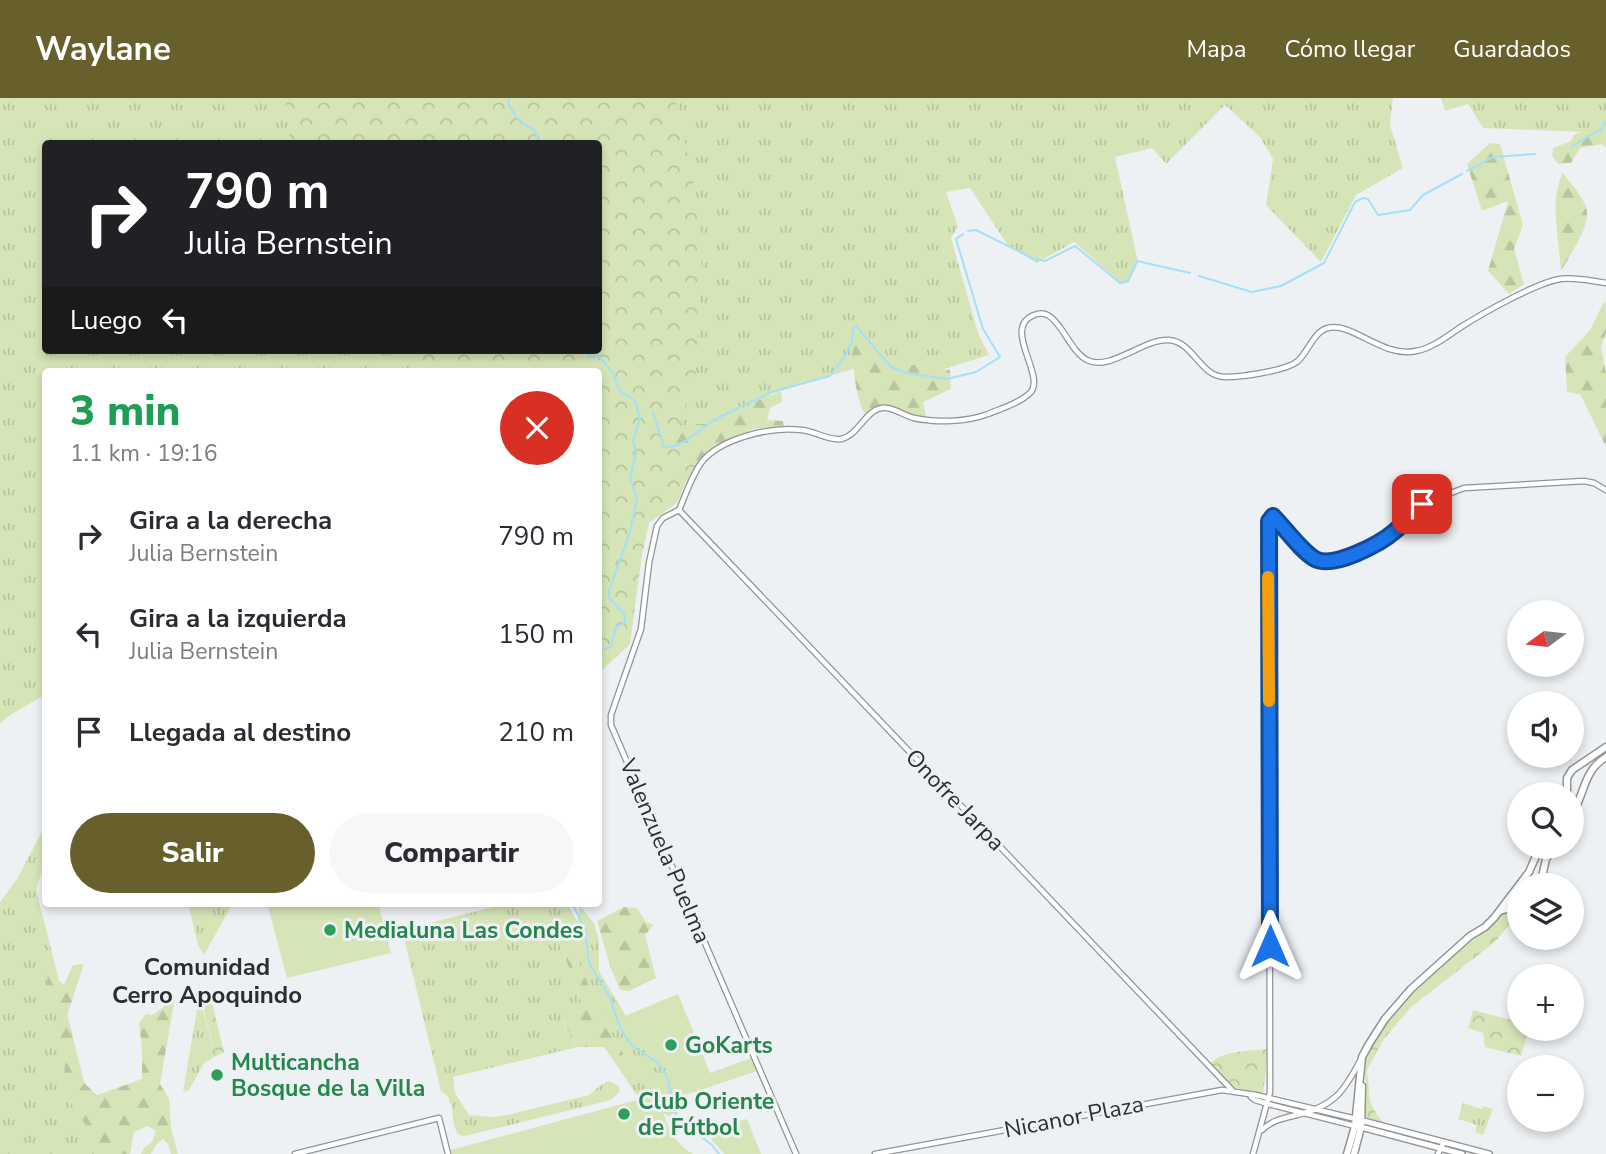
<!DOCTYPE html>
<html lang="es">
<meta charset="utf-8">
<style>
:root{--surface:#fff;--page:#f7f7f7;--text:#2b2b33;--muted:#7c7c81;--accent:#67602c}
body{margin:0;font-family:"Nunito Sans",sans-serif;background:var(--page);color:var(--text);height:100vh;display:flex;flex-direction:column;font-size:26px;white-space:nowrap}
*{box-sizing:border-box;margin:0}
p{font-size:23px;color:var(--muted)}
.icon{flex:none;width:38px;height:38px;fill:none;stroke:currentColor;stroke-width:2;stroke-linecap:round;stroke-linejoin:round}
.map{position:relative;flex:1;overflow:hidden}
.drawer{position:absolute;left:42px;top:270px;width:560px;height:539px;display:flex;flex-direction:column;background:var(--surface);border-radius:7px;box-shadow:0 4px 10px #0003}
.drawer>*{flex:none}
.top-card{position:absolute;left:42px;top:42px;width:560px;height:214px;border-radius:7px;box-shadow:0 4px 10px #0003;background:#202124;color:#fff;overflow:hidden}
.needle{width:46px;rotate:255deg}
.controls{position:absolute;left:1507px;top:502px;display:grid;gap:14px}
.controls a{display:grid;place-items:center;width:77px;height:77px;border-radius:50%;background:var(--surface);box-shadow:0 4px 10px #0003;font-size:35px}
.pin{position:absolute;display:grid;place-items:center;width:60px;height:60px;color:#fff;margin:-30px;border-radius:14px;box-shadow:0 4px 10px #0006}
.me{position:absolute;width:77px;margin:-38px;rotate:0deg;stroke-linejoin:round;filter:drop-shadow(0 0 5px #0008)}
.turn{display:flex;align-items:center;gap:24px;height:147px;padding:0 28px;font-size:32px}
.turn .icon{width:91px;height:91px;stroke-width:2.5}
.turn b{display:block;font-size:49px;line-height:60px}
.then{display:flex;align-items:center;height:66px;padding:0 28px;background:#0003;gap:14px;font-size:26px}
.round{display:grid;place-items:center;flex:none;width:74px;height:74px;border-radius:37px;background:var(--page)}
.head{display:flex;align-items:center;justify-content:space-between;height:119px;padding:0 28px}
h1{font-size:42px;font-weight:800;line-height:52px;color:#1e9e55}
.cta{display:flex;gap:14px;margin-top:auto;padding:14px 28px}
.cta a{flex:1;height:80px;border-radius:42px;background:var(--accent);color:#fff;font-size:28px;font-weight:800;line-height:80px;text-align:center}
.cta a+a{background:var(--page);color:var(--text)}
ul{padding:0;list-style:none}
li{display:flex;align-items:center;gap:21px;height:98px;padding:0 28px}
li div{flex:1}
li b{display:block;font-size:26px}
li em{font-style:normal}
header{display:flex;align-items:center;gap:42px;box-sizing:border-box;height:98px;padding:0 35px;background:var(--accent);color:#fff}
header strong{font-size:33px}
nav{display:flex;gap:38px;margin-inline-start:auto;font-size:24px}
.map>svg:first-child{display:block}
.grass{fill:url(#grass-tufts);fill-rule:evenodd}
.forest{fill:url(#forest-firs)}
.park{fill:url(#park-crowns)}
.pitch{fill:#d6e5b7}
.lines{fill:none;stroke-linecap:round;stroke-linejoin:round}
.stream{stroke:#a5dffb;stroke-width:2}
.tertiary-casing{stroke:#919396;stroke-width:7}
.secondary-casing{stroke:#919396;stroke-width:8}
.primary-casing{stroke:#919396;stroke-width:9}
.tertiary{stroke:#fff;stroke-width:4.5}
.secondary{stroke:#fff;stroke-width:5}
.primary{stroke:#fff;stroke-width:6}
.route-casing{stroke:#114b97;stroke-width:18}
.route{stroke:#1a73e8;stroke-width:12}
.slow{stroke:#f59e0b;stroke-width:12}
.leisure-dot{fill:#2e9e5b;stroke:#eef1f4;stroke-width:2.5}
.labels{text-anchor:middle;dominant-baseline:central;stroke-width:6;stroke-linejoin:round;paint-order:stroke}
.street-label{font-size:23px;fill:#2d2f30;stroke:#eef1f4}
.leisure-label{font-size:23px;font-weight:bold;fill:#27864d;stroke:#eef1f4;text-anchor:start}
.neighbourhood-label{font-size:24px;font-weight:bold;fill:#2b2d30;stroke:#eef1f4}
</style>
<header>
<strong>Waylane</strong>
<nav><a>Mapa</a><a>Cómo llegar</a><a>Guardados</a></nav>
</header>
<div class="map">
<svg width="1606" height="1056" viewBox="0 0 1606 1056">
<defs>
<pattern id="grass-tufts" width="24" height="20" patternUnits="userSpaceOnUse" patternTransform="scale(1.75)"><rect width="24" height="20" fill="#d6e5b7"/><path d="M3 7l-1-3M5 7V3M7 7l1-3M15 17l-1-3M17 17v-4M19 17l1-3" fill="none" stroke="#b8c59e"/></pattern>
<pattern id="forest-firs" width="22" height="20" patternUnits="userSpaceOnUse" patternTransform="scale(1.75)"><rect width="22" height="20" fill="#d6e5b7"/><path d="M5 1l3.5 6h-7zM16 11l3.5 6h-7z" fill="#b8c59e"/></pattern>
<pattern id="park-crowns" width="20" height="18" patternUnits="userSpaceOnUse" patternTransform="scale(1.75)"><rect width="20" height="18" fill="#d6e5b7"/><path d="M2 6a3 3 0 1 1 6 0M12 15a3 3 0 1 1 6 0" fill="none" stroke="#b8c59e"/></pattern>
</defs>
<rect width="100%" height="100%" fill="#eef1f4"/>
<g class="grass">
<path d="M0,0h1393l-3,27 13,43 -47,27 -35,67 -55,-57 7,-46 -13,-22 -35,-32 -59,59 -14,-16 -37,9 23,105 -9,20 -7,2 -48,-42 -38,21 -29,-19 -37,-56 -24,4 12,35 -7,11 27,95 11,22 -48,15 -49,-8 -33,5 -88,27 -18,35 -49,26 -22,6 -84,-90h-552l-1,324 -35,20 -10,9zM46,46h552v206h-552z"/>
<polygon points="1441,0 1606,0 1606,42 1584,34 1483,30 1468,6 1445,13"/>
<polygon points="45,728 45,764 36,791 102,1056 0,1056 0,804 17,781"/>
<polygon points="188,805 233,805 204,857 198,847"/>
<path d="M509,805h58l10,18 3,-15 14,17 5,18v30l47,78 23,22 5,9 3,18 8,12 -17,6 -33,-23 -13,-20 5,-6 -5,-16 -16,-26 -33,-73 -2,-24 -18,-3 31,84 -22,12 16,26 -125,30 2,16 14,22 23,2 15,-2 82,-20 13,-11 7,-3 10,5 1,5 -9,9 -146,36 -6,-1c-11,-12 -1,-35 -18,-44l-39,-161z"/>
<polygon points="199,899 216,958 204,965 189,992 183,994"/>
<polygon points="1463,1005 1482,1011 1483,1008 1493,1011 1483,1037 1475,1034 1477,1027 1458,1021"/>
</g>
<g class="forest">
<polygon points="1585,32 1606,37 1606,50 1602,46 1580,50 1571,65 1558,66 1552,58 1553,50 1571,43 1574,37"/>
<polygon points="1490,45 1500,46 1523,127 1514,151 1524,186 1509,196 1488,173 1508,103 1482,113 1467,66"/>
<path d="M1563,75c8,11 26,29 24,43 -1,16 -18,41 -26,55 -2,-30 -12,-72 2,-98z"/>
<polygon points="1606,204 1606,235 1601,249 1606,275 1606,349 1580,296 1567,294 1565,259 1591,231 1602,207"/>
<path d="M856,224l36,40 58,8 1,19 -28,13 3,15 -21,-4 -17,-8 -9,2 -14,8c-13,-28 -14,-63 -9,-93z"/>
<path d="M781,293l1,11 -12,6 -3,12 16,1 1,6c-11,1 -24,1 -33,2 -17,3 -45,23 -54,36l-28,-19 4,-11 7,-2 11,-9h21l34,-18z"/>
<polygon points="624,809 637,810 646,824 654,827 645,837 656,880 629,893 620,892 610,868 597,823"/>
<polygon points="563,824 571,830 574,854 606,927 622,953 627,969 622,975 604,949 578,949 562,922 584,911 553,826"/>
<polygon points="84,866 67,918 83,984 97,997 142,981 142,951 139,925 146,916 153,917 175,900 160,986 169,1000 171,1030 178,1056 171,1056 168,1046 163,1041 156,1047 151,1056 141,1056 144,1050 152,1044 156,1033 147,1028 134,1034 130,1056 94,1056 91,1035 64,995 65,955 55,930 58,910 46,898 48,873 64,887 73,867"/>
</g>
<g class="park">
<polygon points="285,0 675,0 696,95 702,170 695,284 672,349 699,365 689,382 686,383 678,404 649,425 642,457 630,546 599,575 598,273 412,273 398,252 598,252 598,46 290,45"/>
<polygon points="1519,810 1519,815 1495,844 1411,909 1384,941 1367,972 1370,1004 1377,1017 1384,1025 1366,1021 1365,958 1386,926 1411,897 1474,840 1487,832 1502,815"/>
<polygon points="210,897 224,954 216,958 200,899"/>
<polygon points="1473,912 1519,924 1519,931 1529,931 1521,958 1485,949 1483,935 1468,930"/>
<path d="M1268,951l-5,45 -34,-8 -19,-22c12,-14 41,-13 58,-15z"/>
</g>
<g class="pitch">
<polygon points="267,805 378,805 391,855 287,880"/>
<path d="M678,896l32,79 41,-15 6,13 -80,27c-2,-24 -14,-32 -30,-48 -9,-9 -17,-22 -22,-34z"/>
<path d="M659,996c5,24 10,46 34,60h-241l-1,-4z"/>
<polygon points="747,1021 761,1056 724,1056 707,1036 714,1030"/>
</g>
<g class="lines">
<g class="stream">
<polyline points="509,0 508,6 520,24 533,31 538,40 536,46"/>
<polyline points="1571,49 1600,32 1606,24"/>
<polyline points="1467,73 1493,59 1535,56"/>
<polyline points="968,133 976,132 1032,160 1045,163 1075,148 1120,185 1128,183 1137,163 1190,175"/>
<polyline points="1199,178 1252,194 1281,188 1324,165 1355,104 1363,100 1368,101 1378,117 1410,112 1423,97 1462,76"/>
<polyline points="585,252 589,259 599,258 613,275 619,292 635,303 640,320 633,343 636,355 630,380 637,401 629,437 609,493 609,499 624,516 625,524 616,529 611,549 598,554"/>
<polyline points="598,298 599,297"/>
<polyline points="653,314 664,349 675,348 687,342 712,323 771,294 830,278 845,258 851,246 854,229 856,228 891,269 907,275 947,281 976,274 1000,259 983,231 956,141 963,136"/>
<polyline points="572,805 585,831 589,865 610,900 620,930 632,948 658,965 667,979 677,1020 712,1047 719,1056"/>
</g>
<defs>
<g id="tertiary">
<path d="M679,412c7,-16 12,-33 22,-47 19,-25 71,-37 101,-33 12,1 27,11 39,9 18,-3 26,-34 46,-31 9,1 18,8 27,10 23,5 53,4 74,-4 12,-5 32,-11 42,-21 17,-17 -29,-65 4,-78 24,-10 32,34 53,45 23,12 57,-22 82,-20 25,2 31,37 56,37 16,0 61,-6 73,-16 10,-9 16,-30 30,-33 25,-6 54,30 88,23 17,-3 31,-15 45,-24 22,-14 75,-44 99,-48 15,-2 31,2 46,4"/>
<polyline points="679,412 1232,992"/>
<polyline points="679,412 663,420 657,428 649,465 641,531 611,617 611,627 796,1056"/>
<polyline points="1251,999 1255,1002 1268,1006 1355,1028"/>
<path d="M1262,1032c10,-10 22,-12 35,-15 37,-9 47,-23 64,-56"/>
<polyline points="295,1056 439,1020 448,1056"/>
<polyline points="875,1056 1222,992 1256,997 1356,1021"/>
<path d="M1253,1056l17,-62 -1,-571 4,-5c16,16 34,47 58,46l55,-24 36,-34 42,-16 120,-7 10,2 12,7"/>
<polyline points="1438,1056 1444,1044"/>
</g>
<g id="secondary">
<polyline points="1360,1022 1489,1056"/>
<polyline points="1357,1028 1462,1056"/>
</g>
<g id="primary">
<polyline points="1567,696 1567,680 1572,672 1606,649"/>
<path d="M1572,716c13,-20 11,-43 34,-57"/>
<polyline points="1540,788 1546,761 1554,749"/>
<polyline points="1500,813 1519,807"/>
<polyline points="1347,1056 1355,1028 1362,959 1369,946 1385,921 1411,891 1470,838 1485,829 1494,820 1529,774 1540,749"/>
<polyline points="1354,1056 1361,1029 1362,988"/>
</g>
</defs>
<use href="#tertiary" class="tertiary-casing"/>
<use href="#secondary" class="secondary-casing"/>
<use href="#primary" class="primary-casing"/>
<use href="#tertiary" class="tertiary"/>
<use href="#secondary" class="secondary"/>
<use href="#primary" class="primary"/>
</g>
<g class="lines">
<defs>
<path id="route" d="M1270,848l-1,-425 4,-5c12,12 28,35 42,43 18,10 65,-15 80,-28 10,-8 17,-19 27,-27"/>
</defs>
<use href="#route" class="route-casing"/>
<use href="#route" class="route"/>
<polyline class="slow" points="1268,479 1269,603"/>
</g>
<g class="leisure-dot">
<circle cx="330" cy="832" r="7"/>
<circle cx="671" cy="947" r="7"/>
<circle cx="217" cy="977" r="7"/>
<circle cx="624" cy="1016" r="7"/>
</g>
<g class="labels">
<g class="street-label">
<text transform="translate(955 702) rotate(46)">Onofre Jarpa</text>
<text transform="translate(665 753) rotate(67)">Valenzuela Puelma</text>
<text transform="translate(1074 1019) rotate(-11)">Nicanor Plaza</text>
</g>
<g class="leisure-label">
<text x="344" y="832">Medialuna Las Condes</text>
<text x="685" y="947">GoKarts</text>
<text x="231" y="964">Multicancha<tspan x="231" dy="26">Bosque de la Villa</tspan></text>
<text x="638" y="1003">Club Oriente<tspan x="638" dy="26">de Fútbol</tspan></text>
</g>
<g class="neighbourhood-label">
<text x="207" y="869">Comunidad<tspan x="207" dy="28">Cerro Apoquindo</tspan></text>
</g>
</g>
</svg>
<div class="controls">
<a><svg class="needle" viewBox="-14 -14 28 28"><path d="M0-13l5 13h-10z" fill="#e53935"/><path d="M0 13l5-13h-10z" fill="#7c7c81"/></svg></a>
<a><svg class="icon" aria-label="sound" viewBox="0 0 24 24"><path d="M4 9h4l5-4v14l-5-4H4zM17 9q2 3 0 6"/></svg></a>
<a><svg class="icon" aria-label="search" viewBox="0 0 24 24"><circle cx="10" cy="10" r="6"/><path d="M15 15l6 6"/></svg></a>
<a><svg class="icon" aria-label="layers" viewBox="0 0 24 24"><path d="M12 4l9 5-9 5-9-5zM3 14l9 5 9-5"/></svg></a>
<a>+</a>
<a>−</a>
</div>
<div class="pin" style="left:1422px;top:406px;background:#d93025"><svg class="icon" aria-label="arrive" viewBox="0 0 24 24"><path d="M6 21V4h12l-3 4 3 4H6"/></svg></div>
<svg class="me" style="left:1270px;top:848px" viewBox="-20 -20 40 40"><path d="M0-17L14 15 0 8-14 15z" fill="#1a73e8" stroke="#fff" stroke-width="4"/></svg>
<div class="top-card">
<div class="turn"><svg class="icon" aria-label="right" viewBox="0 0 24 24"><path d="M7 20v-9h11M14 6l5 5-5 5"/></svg><div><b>790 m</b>Julia Bernstein</div></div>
<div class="then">Luego<svg class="icon" aria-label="left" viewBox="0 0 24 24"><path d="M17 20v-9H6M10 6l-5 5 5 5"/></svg></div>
</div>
<section class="drawer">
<div class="head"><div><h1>3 min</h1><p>1.1 km · 19:16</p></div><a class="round" style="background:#d93025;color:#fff"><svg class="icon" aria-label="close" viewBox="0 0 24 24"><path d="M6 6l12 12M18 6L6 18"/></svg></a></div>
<ul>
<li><svg class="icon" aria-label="right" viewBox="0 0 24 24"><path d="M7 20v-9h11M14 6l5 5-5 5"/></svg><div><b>Gira a la derecha</b><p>Julia Bernstein</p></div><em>790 m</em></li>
<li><svg class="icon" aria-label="left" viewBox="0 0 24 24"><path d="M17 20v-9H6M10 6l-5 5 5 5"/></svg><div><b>Gira a la izquierda</b><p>Julia Bernstein</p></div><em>150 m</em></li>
<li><svg class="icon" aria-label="arrive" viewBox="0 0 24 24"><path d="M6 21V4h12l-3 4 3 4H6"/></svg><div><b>Llegada al destino</b></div><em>210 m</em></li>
</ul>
<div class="cta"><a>Salir</a><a>Compartir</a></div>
</section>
</div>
